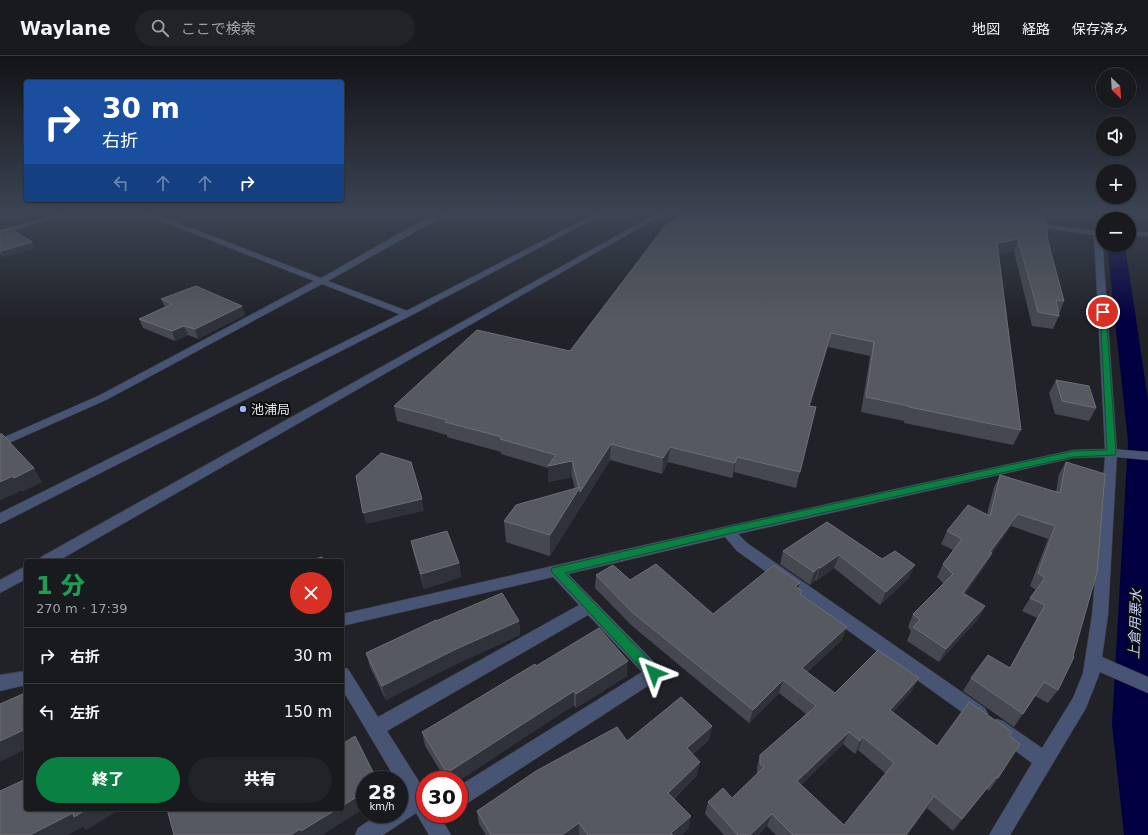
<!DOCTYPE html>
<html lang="ja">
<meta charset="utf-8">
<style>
:root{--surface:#181a1e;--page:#212327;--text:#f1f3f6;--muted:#9fa1a4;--line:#36383c;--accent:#0b8043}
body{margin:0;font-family:"DejaVu Sans","Noto Sans JP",sans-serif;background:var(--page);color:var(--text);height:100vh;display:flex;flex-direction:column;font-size:15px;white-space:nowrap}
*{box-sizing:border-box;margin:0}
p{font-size:13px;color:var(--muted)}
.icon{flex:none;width:22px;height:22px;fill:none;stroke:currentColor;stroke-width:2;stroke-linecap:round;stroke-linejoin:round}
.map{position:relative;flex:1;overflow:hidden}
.sheet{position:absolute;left:24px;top:503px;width:320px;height:252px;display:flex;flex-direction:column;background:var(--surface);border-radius:4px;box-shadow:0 1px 3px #0004,0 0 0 1px var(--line)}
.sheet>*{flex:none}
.hud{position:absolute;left:24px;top:24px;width:320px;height:122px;border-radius:4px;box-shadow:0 1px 3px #0004,0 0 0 1px var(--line);background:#1a4fa0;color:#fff;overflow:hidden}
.needle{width:26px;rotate:155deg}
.buttons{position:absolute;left:1096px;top:12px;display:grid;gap:8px}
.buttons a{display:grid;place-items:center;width:40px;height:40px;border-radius:50%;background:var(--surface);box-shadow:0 1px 3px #0004,0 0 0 1px var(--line);font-size:20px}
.speed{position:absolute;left:356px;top:715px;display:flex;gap:8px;font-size:20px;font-weight:700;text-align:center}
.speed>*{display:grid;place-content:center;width:52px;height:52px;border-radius:50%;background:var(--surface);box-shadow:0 1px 3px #0004,0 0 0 1px var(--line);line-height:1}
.speed small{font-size:10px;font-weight:400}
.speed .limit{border:6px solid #d22;background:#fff;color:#111}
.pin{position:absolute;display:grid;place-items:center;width:34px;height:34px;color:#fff;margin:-17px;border:2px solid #fff;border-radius:50%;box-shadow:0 1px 4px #0007}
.me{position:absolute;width:44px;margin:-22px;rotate:316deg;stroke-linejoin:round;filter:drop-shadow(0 0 3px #0008)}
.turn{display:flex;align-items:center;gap:14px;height:84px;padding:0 12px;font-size:18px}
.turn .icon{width:52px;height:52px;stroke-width:2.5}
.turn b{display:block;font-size:28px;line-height:34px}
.lanes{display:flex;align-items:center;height:38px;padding:0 12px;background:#0003;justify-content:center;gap:20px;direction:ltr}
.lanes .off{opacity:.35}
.round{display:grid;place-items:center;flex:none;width:42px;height:42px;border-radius:21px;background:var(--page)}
.overview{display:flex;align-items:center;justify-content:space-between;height:68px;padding:0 12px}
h1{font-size:24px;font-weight:800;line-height:30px;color:#1e9e55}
.cta{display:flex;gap:8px;margin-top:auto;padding:8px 12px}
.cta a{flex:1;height:46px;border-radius:24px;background:var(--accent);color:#fff;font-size:16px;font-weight:800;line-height:46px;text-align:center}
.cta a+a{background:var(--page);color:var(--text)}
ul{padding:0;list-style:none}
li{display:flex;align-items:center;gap:12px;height:56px;padding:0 12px;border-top:1px solid var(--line)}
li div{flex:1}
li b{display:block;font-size:15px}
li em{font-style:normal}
header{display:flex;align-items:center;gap:24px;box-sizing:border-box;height:56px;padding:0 20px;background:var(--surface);border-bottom:1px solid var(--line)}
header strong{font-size:19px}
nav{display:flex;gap:22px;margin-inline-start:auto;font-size:14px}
.search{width:280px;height:36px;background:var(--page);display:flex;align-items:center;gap:10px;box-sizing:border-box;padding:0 14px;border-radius:22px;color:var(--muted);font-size:15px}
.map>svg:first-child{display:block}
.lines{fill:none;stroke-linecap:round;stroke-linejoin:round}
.canal{fill:#030041;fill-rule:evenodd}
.minor-casing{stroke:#3c3e43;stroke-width:1}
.tertiary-casing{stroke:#3c3e43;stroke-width:1}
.minor{fill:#485473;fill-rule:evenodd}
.tertiary{fill:#485473;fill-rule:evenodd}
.wall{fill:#45484e;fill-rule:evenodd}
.shaded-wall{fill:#2f3238}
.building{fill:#56595f;stroke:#6d6f75;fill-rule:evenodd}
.route{fill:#0b8043;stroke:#07532c}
.poi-dot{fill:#99b5fd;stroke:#0b0c0e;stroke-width:1.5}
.labels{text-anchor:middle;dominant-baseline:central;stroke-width:4;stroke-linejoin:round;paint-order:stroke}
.poi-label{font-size:13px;fill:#e5e7eb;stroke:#0b0c0e;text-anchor:start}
.water-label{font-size:14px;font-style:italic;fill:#bfd0f8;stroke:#0b0c0e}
</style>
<header>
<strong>Waylane</strong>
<div class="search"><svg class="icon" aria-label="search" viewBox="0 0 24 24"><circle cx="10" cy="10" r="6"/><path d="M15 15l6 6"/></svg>ここで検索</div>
<nav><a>地図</a><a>経路</a><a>保存済み</a></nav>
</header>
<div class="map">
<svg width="1148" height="779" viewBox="0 0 1148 779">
<rect width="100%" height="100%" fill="#202228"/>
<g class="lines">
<g class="canal">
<polygon points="1091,156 1107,156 1113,163 1103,163 1103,167 1099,166"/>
<polygon points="1107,189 1125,189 1148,344 1148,779 1124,779 1112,668 1128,386"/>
</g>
<defs>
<g id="minor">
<polygon points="62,156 72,156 0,179 0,175"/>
<polygon points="140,156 149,156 321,222 416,168 445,156 453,156 422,172 328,225 410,256 412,258 410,260 404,260 322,228 106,344 0,391 0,383 98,340 314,225 141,157"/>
<polygon points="659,156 667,156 58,505 39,505 41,501"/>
<polygon points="1108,156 1115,156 1121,163 1113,163"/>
<polygon points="1027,166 1103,176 1102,180 1117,397 1108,559 1102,601 1148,621 1148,637 1100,616 1086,652 1010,779 989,779 1032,707 991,677 988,671 991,665 997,663 1003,665 1042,692 1073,642 1083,617 1092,559 1105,401 1073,402 738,478 747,487 985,652 988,658 985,664 979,666 973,664 737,495 725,481 568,518 660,612 662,617 660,622 466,748 459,751 459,730 642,616 588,559 387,675 425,735 425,758 439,758 451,779 429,779 416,757 383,779 355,779 358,772 379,758 399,758 399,745 406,741 399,728 399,724 396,724 342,633 342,611 348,613 378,661 579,549 553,521 342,570 342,558 728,470 1073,394 1105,393 1094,179 1030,170 1027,170"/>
<rect x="1129" y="176" width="19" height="4"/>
<polygon points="26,510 26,523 0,537 0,524"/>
<polygon points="26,615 26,629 0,635 0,619"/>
</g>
<g id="tertiary">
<polygon points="599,156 607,156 410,260 0,468 0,457 404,256"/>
<polygon points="1111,393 1148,396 1148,404 1107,400 1105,397 1107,394"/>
</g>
</defs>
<use href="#minor" class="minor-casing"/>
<use href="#tertiary" class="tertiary-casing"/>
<use href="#minor" class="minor"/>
<use href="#tertiary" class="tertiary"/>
</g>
<g class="wall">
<polygon points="682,156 1044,156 1042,161 1064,245 1059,258 1059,260 1053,273 1032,270 1014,195 999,198 1021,374 1013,389 904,367 904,365 861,356 870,300 828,291 810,350 816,351 796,432 734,416 732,422 668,406 662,418 610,404 550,500 506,486 504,465 575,433 572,421 548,426 548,412 501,398 501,396 447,381 447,379 397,365 394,350 570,295 672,166"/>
<polygon points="0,175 32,186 35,192 4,201 0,198"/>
<polygon points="161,243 242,250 245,259 198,283 188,279 175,285 143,272 139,263 165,251"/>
<polygon points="1056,324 1096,352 1089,365 1055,358 1049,337"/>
<polygon points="0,378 42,426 23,435 22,434 0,444"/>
<polygon points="1066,406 1058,634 1048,647 1035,640 1014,671 963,635 971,622 1010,612 1037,562 1022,555 1030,542 1036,534 1030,530 1048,483 1011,470 992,497 985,510 965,538 985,550 978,563 939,606 907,585 911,575 908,571 913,558 944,528 937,521 943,508 953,494 941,488 947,475 987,458 994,431 1000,419 1056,436 1059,418"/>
<polygon points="827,466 882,503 909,522 880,549 834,512 816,525 815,524 810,529 780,508 783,495"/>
<polygon points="411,485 459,507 461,521 424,533 414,499"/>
<path d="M596,519l34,5 83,34 85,-26 3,7 41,45 -35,32 28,21 77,-2 -19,21 44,34 72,-10 -11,42 -9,13 -2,-2 -34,42 -26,-23 -20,27h-131l-9,-9 -9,9h-34l-19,-21 3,-12 24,-4 25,-24v-7l3,-12 46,-41 -27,-21 -30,30 -118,-98 -36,-37zM843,688l12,10 3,-4 27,23 -41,52 -43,-40z"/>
<polygon points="436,565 519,565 520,579 456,608 386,644 370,611 366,597"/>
<polygon points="627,620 576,652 574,649 459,724 446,724 425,690 422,676"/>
<polygon points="712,670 709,684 693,698 697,719 674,743 691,760 688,773 681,779 486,779 479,768 477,755 627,685"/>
</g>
<g class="shaded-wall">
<polygon points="1018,183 1014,195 993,199 997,187"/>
<polygon points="32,186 35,192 4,201 1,195"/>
<polygon points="242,250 245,259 198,283 195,273"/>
<polygon points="184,270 188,279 175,285 172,275"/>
<polygon points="831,277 828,291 805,365 809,350"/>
<polygon points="611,388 610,404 580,452 580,436"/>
<polygon points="670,391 668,406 662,418 663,402"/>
<polygon points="737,401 734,416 732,422 735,407"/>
<polygon points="572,405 572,421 548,426 548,410"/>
<polygon points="34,412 42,426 23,435 14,422"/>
<polygon points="13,420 22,434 0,444 0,426"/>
<polygon points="580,431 580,452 550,500 550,479"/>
<polygon points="422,443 424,455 366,468 363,457"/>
<polygon points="1018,458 1011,470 983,509 990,496"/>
<polygon points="992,497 985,510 956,550 963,537"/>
<polygon points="839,499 834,512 816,525 820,512"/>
<polygon points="459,507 461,521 424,533 421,518"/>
<polygon points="915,509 909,522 880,549 886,536"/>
<polygon points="819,511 815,524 810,529 814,516"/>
<polygon points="800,527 796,539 795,530"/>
<polygon points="985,550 978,563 939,606 946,593"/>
<polygon points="519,565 520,579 456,608 386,644 382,630 454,594"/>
<polygon points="847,571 842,584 798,624 802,612"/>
<polygon points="628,605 627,620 576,652 576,638"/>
<polygon points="919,622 912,635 884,666 890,654"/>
<polygon points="783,624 779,637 749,667 753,654"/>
<polygon points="574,635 574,649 459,725 459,724 448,724 447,717"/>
<polygon points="712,670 709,684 684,705 687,692"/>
<polygon points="26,673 26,693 0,706 0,685"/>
<polygon points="849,676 843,688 792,738 797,725"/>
<polygon points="863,681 858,694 855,698 860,685"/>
<polygon points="700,706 697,719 666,750 668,737"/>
<polygon points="996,721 987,733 953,775 962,763"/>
<polygon points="365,736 365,752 322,779 291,779 300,773 337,753 342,753 342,750"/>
<polygon points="934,740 927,752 907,779 906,779"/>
<polygon points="87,753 121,753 86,774 83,771 68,779 30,779 73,757"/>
<polygon points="772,758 767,770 758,779 750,779"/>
<polygon points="691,760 688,773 681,779 671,779 671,777"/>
<polygon points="579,767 579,779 562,779"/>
</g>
<g class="building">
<polygon points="682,156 999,156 1046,162 1048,185 1064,245 1056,244 1059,260 1038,256 1018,183 997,187 1021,374 909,351 909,350 866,341 874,286 831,277 809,350 816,351 800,416 737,401 735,407 670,391 663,402 611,388 580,436 580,431 579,432 572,405 548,410 556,399 500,383 502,381 445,366 447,364 394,350 477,274 570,295 665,170 672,166"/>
<polygon points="10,172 32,186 1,195 0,195 0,175"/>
<polygon points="196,230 242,250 195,273 184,270 172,275 139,263 172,248 161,243"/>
<polygon points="1056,324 1089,330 1096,352 1062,345"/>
<polygon points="0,378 2,378 34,412 14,422 13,420 0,426"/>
<polygon points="381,397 411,406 422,443 363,457 356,420"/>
<polygon points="1066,406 1105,418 1097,516 1073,600 1074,601 1058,634 1044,626 1023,658 971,622 988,599 1010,612 1045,549 1030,542 1045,522 1038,517 1055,470 1018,458 990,496 992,497 963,537 985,550 946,593 913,571 920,564 913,558 953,518 943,508 962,483 947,475 968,449 990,460 1000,419 1060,437"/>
<polygon points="580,431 550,479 504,465 516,449"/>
<polygon points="827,466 882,503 895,495 915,509 886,536 839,499 820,512 819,511 814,516 783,495"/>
<polygon points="447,475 459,507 421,518 411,485"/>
<polygon points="322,501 322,505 308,505"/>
<path d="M656,508l57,50 61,-49 26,18 -5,3 7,5 -2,3 47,33 -45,41 33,25 43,-43 41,28 -29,32 47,36 32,-44 43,30 -3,4 11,8 -22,34 -2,-1 -34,42 -28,-23 -28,39h-113l-21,-21 -22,21h-12l-30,-33 15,-14 9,10 32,-31 -4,-3v-9l56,-49 -33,-26 -30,30 -121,-98 -36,-37 17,-10 17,15zM849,676l11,9 3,-4 31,26 -50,62 -47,-44z"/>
<polygon points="502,537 519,565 454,594 382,630 366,597 436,564 436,565"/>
<polygon points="599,572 628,605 576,638 574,635 447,717 422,676 535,608 536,610"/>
<polygon points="25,637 26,643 26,673 0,685 0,648"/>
<polygon points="681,641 712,670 687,692 700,706 668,737 691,760 671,777 673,779 588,779 579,767 562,779 491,779 477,755 536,715 617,671 627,685"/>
<polygon points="355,680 377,724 365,724 365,736 342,750 342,688"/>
<polygon points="26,723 26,753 87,753 74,761 73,757 30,779 0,779 0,735"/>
<polygon points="167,753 337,753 301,775 300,773 291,779 174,779"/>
</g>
<linearGradient id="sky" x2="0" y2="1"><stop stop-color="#121316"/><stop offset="0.59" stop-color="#3c4453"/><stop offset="1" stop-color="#3c4453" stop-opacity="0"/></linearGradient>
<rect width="1148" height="265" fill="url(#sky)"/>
<polygon class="route" points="1100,254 1106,256 1116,397 1115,399 1073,401 728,478 565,517 658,613 660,617 658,621 654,623 649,621 551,515 552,512 556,511 728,471 1073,395 1107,394"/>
<circle class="poi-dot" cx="243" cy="353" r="4"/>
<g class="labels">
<g class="poi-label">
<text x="251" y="353">池浦局</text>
</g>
<g class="water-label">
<text transform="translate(1135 568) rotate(-88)">上倉用悪水</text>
</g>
</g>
</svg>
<div class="buttons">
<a><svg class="needle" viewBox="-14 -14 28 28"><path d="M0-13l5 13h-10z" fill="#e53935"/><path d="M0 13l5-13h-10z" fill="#9fa1a4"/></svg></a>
<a><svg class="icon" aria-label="sound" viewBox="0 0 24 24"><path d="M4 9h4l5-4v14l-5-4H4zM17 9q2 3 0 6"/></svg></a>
<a>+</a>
<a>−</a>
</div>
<div class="speed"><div>28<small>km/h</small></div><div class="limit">30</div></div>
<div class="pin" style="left:1103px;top:256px;background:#d93025"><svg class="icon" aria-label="arrive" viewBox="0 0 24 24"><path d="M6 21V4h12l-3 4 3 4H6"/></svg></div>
<svg class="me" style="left:654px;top:617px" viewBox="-20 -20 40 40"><path d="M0-17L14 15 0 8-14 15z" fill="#0b8043" stroke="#fff" stroke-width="4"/></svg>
<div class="hud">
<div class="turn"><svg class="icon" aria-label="right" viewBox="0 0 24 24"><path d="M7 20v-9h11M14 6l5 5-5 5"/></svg><div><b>30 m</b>右折</div></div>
<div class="lanes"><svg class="icon off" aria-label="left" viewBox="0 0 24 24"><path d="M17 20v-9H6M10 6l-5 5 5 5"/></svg><svg class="icon off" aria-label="ahead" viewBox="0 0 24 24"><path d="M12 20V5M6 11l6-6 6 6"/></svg><svg class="icon off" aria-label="ahead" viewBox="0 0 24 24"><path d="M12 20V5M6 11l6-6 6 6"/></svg><svg class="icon" aria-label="right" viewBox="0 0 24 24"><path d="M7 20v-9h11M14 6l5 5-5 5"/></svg></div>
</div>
<section class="sheet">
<div class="overview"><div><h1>1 分</h1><p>270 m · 17:39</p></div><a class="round" style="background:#d93025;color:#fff"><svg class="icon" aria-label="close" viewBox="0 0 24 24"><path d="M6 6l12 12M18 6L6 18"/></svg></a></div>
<ul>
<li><svg class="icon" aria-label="right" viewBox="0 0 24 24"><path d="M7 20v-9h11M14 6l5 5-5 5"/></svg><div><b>右折</b></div><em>30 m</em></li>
<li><svg class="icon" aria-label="left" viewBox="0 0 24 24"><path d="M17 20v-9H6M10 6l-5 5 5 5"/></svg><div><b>左折</b></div><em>150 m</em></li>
</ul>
<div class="cta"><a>終了</a><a>共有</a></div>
</section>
</div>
